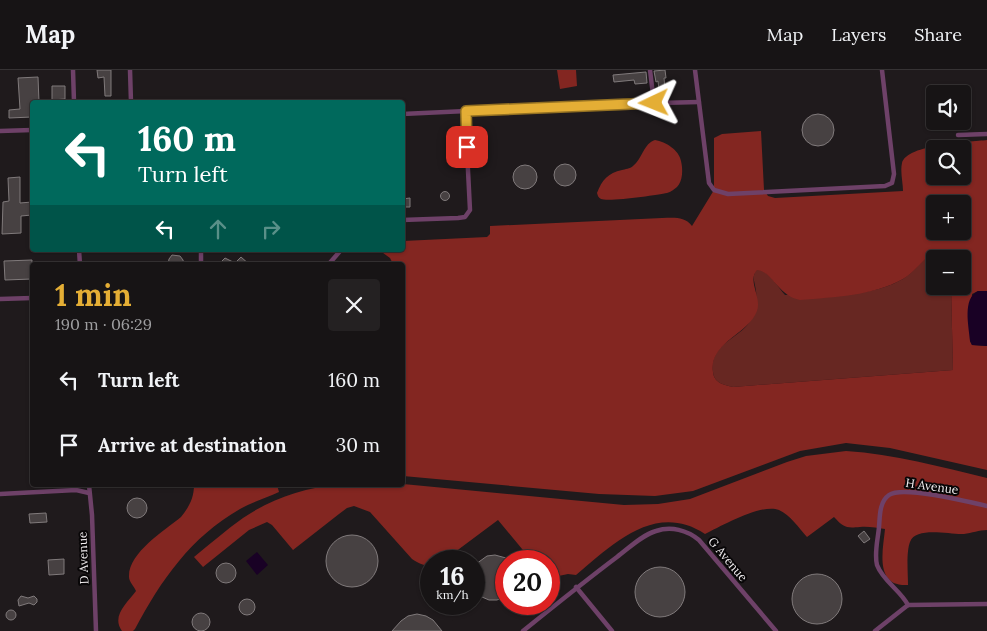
<!DOCTYPE html>
<meta charset="utf-8">
<style>
:root{--surface:#171415;--page:#242122;--text:#f1f3f6;--muted:#9e9ea0;--line:#363334;--accent:#e4ae35}
body{margin:0;font-family:Lora,serif;background:var(--page);color:var(--text);height:100vh;display:flex;flex-direction:column;font-size:19px;white-space:nowrap}
*{box-sizing:border-box;margin:0}
p{font-size:16px;color:var(--muted)}
.icon{flex:none;width:28px;height:28px;fill:none;stroke:currentColor;stroke-width:2;stroke-linecap:round;stroke-linejoin:round}
.map{position:relative;flex:1;overflow:hidden}
.side{position:absolute;left:30px;top:192px;width:375px;height:225px;display:flex;flex-direction:column;background:var(--surface);border-radius:5px;box-shadow:0 1px 4px #0004,0 0 0 1px var(--line)}
.side>*{flex:none}
.top-card{position:absolute;left:30px;top:30px;width:375px;height:152px;border-radius:5px;box-shadow:0 1px 4px #0004,0 0 0 1px var(--line);background:#00695c;color:#fff;overflow:hidden}
.fabs{position:absolute;left:926px;top:15px;display:grid;gap:10px}
.fabs a{display:grid;place-items:center;width:45px;height:45px;border-radius:5px;background:var(--surface);box-shadow:0 1px 4px #0004,0 0 0 1px var(--line);font-size:25px}
.speed{position:absolute;left:420px;top:480px;display:flex;gap:10px;font-size:25px;font-weight:700;text-align:center}
.speed>*{display:grid;place-content:center;width:65px;height:65px;border-radius:50%;background:var(--surface);box-shadow:0 1px 4px #0004,0 0 0 1px var(--line);line-height:1}
.speed small{font-size:12px;font-weight:400}
.speed .limit{border:8px solid #d22;background:#fff;color:#111}
.pin{position:absolute;display:grid;place-items:center;width:42px;height:42px;color:#fff;margin:-21px;border-radius:10px;box-shadow:0 2px 8px #0006}
.me{position:absolute;width:55px;margin:-28px;rotate:268deg;stroke-linejoin:round;filter:drop-shadow(0 0 4px #0008)}
.turn{display:flex;align-items:center;gap:18px;height:105px;padding:0 25px;font-size:22px}
.turn .icon{width:65px;height:65px;stroke-width:2.5}
.turn b{display:block;font-size:35px;line-height:42px}
.lanes{display:flex;align-items:center;height:48px;padding:0 25px;background:#0003;justify-content:center;gap:25px;direction:ltr}
.lanes .off{opacity:.35}
.round{display:grid;place-items:center;flex:none;width:52px;height:52px;border-radius:5px;background:var(--page)}
.overview{display:flex;align-items:center;justify-content:space-between;height:85px;padding:0 25px}
h1{font-size:30px;font-weight:700;line-height:38px;color:var(--accent)}
ul{padding:0;list-style:none}
li{display:flex;align-items:center;gap:15px;height:65px;padding:0 25px}
li div{flex:1}
li b{display:block;font-size:19px}
li em{font-style:normal}
header{display:flex;align-items:center;gap:30px;box-sizing:border-box;height:70px;padding:0 25px;background:var(--surface);border-bottom:1px solid var(--line)}
header strong{font-size:24px}
nav{display:flex;gap:28px;margin-inline-start:auto;font-size:18px}
.map>svg:first-child{display:block}
.green{fill:#672722}
.forest{fill:#832621;fill-rule:evenodd}
.water{fill:#190125}
.building{fill:#474142;stroke:#807a7b}
.lines{fill:none;stroke-linecap:round;stroke-linejoin:round}
.lane{stroke:#6e4168;stroke-width:4.5}
.route-casing{stroke:#947122;stroke-width:12}
.route{stroke:#e4ae35;stroke-width:9}
.labels{text-anchor:middle;dominant-baseline:central;stroke-width:4;stroke-linejoin:round;paint-order:stroke}
.street-label{font-size:12px;fill:#f3eff1;stroke:#080607}
</style>
<header>
<strong>Map</strong>
<nav><a>Map</a><a>Layers</a><a>Share</a></nav>
</header>
<div class="map">
<svg width="987" height="561" viewBox="0 0 987 561">
<rect width="100%" height="100%" fill="#1f1a1c"/>
<path class="green" d="M940,181l10,1v7h-15v27h16l2,84 -220,17c-9,-2 -19,-4 -20,-15 -4,-30 29,-33 39,-54 3,-6 5,-21 4,-27 -1,-9 -5,-14 1,-22 11,1 21,18 28,26 40,-1 82,4 118,-16 13,-8 22,-25 37,-28z"/>
<g class="forest">
<polygon points="557,0 576,0 577,16 560,19"/>
<path d="M761,61l3,59 4,6 7,2 128,-7c0,-8 -3,-20 -1,-28 5,-19 68,-21 85,-23v151h-9l-6,3 -2,47 2,4 15,1v124l-97,-22 -44,-5 -46,8 -107,40 -38,5 -56,-2 -196,-18 -1,-211h-11l1,-3 -2,-4 -11,-8h23l1,-9 84,-4 3,-3v-8l172,-8c12,0 22,-2 30,8l22,-36v-52l8,-4zM935,79h27v27h-27zM935,134h27v27h-27zM940,181l10,1v7h12v27h-11l2,84 -220,17c-9,-2 -19,-4 -20,-15 -4,-30 35,-37 44,-61 5,-14 -10,-30 0,-41 15,1 21,26 43,30 35,-3 72,-4 103,-21 13,-7 22,-25 37,-28z"/>
<path d="M655,70c11,2 24,10 26,21 2,8 2,20 -4,26 -3,2 -6,5 -10,6 -9,2 -58,9 -66,6 -3,-2 -3,-3 -4,-6 5,-13 11,-20 25,-23 3,-1 8,-1 11,-4 9,-7 11,-23 22,-26z"/>
<path d="M846,381c48,3 95,16 141,27v52c-8,0 -15,3 -23,4 -14,1 -48,-8 -54,8 -4,10 -2,32 -2,43 -34,2 -25,-35 -23,-56 -8,-1 -17,-3 -25,-2 -14,1 -16,1 -26,-10l-27,20c-8,-9 -17,-22 -28,-27 -18,-7 -57,16 -74,24 -50,-33 -93,11 -129,41l-8,-1 -19,4v-17h-17l-34,-41 -55,41h-12v5c-7,0 -13,-3 -19,-7l-42,-47 -16,-6 -7,2 -8,6 -46,36 -21,-25 -5,-3 -18,8 -46,37 -9,-10c16,-13 32,-27 49,-39 26,-18 62,-31 94,-33 21,-2 44,0 65,0l1,-1 221,21 34,-1 32,-5 97,-37 19,-6z"/>
<path d="M194,415h83l2,7c-13,6 -27,10 -39,17 -49,28 -79,71 -105,120l-2,2h-11c-11,-15 5,-28 14,-40 -2,-5 -7,-9 -7,-14 -1,-24 35,-46 52,-60 8,-10 13,-19 13,-32z"/>
</g>
<g class="water">
<path d="M978,221h9v55l-15,-1 -2,-4c-1,-15 -8,-42 8,-50z"/>
<polygon points="257,482 268,495 257,505 246,491"/>
</g>
<g class="building">
<polygon points="97,0 111,0 111,26 105,26 104,7 98,8"/>
<polygon points="665,0 666,8 664,8 666,29 660,29 658,11 656,12 654,1"/>
<polygon points="646,2 647,13 635,14 634,10 614,12 613,5"/>
<polygon points="38,7 39,32 32,32 32,47 9,48 9,40 20,39 18,8"/>
<polygon points="52,16 65,16 65,29 52,30"/>
<circle cx="818" cy="60" r="16"/>
<circle cx="565" cy="105" r="11"/>
<circle cx="525" cy="107" r="12"/>
<polygon points="20,107 20,133 32,132 32,145 21,146 21,163 2,164 3,132 9,131 8,108"/>
<circle cx="445" cy="126" r="4.5"/>
<polygon points="410,128 410,137 402,137 402,129"/>
<polygon points="172,185 180,186 183,190 184,195 168,195 169,189"/>
<polygon points="241,187 250,195 218,195 225,188 235,193"/>
<polygon points="32,190 32,209 5,210 4,191"/>
<circle cx="137" cy="438" r="10"/>
<polygon points="46,443 47,452 30,453 29,444"/>
<polygon points="864,461 870,469 864,473 858,466"/>
<circle cx="352" cy="491" r="26"/>
<polygon points="495,485 506,488 506,526 497,530 489,530 482,527 474,517 474,498 476,494 487,486"/>
<polygon points="64,489 64,504 49,505 48,490"/>
<circle cx="226" cy="503" r="10"/>
<circle cx="660" cy="522" r="25"/>
<circle cx="817" cy="529" r="25"/>
<polygon points="21,526 28,528 34,526 37,529 37,532 34,535 29,533 19,536 18,530"/>
<circle cx="247" cy="537" r="8"/>
<circle cx="11" cy="545" r="5"/>
<circle cx="201" cy="552" r="9"/>
<polygon points="417,544 426,546 433,550 442,561 392,561 401,551 408,546"/>
</g>
<g class="lines">
<g class="lane">
<polyline points="73,0 74,32"/>
<polyline points="130,0 131,32"/>
<polyline points="650,0 654,33"/>
<polyline points="695,0 709,113 714,120 728,124 885,116 892,113 894,104 882,0"/>
<polyline points="402,44 619,34 699,32"/>
<polyline points="0,61 32,60"/>
<polyline points="958,65 987,64"/>
<polyline points="402,150 458,148 465,147 470,140 465,41"/>
<polyline points="79,180 80,195"/>
<polyline points="201,180 201,195"/>
<polyline points="328,195 341,180"/>
<polyline points="0,229 32,228"/>
<polyline points="89,415 92,445 96,561"/>
<polyline points="0,424 76,420 89,423"/>
<polyline points="576,517 612,561"/>
<path d="M908,535c-8,-15 -25,-24 -31,-40 -3,-12 1,-26 2,-38 1,-10 0,-25 10,-32 14,-10 80,7 98,11"/>
<polyline points="908,535 987,534"/>
<path d="M523,561c31,-25 62,-50 94,-74 12,-9 25,-22 39,-26 15,-5 31,-1 43,9l77,91"/>
<polyline points="875,561 908,535"/>
</g>
</g>
<g class="lines">
<defs>
<polyline id="route" points="467,77 466,41 654,33"/>
</defs>
<use href="#route" class="route-casing"/>
<use href="#route" class="route"/>
</g>
<g class="labels">
<g class="street-label">
<text transform="translate(932 416) rotate(8)">H Avenue</text>
<text transform="translate(83 488) rotate(-92)">D Avenue</text>
<text transform="translate(728 489) rotate(50)">G Avenue</text>
</g>
</g>
</svg>
<div class="fabs">
<a><svg class="icon" aria-label="sound" viewBox="0 0 24 24"><path d="M4 9h4l5-4v14l-5-4H4zM17 9q2 3 0 6"/></svg></a>
<a><svg class="icon" aria-label="search" viewBox="0 0 24 24"><circle cx="10" cy="10" r="6"/><path d="M15 15l6 6"/></svg></a>
<a>+</a>
<a>−</a>
</div>
<div class="speed"><div>16<small>km/h</small></div><div class="limit">20</div></div>
<div class="pin" style="left:467px;top:77px;background:#d93025"><svg class="icon" aria-label="arrive" viewBox="0 0 24 24"><path d="M6 21V4h12l-3 4 3 4H6"/></svg></div>
<svg class="me" style="left:654px;top:33px" viewBox="-20 -20 40 40"><path d="M0-17L14 15 0 8-14 15z" fill="#e4ae35" stroke="#fff" stroke-width="4"/></svg>
<div class="top-card">
<div class="turn"><svg class="icon" aria-label="left" viewBox="0 0 24 24"><path d="M17 20v-9H6M10 6l-5 5 5 5"/></svg><div><b>160 m</b>Turn left</div></div>
<div class="lanes"><svg class="icon" aria-label="left" viewBox="0 0 24 24"><path d="M17 20v-9H6M10 6l-5 5 5 5"/></svg><svg class="icon off" aria-label="ahead" viewBox="0 0 24 24"><path d="M12 20V5M6 11l6-6 6 6"/></svg><svg class="icon off" aria-label="right" viewBox="0 0 24 24"><path d="M7 20v-9h11M14 6l5 5-5 5"/></svg></div>
</div>
<section class="side">
<div class="overview"><div><h1>1 min</h1><p>190 m · 06:29</p></div><a class="round"><svg class="icon" aria-label="close" viewBox="0 0 24 24"><path d="M6 6l12 12M18 6L6 18"/></svg></a></div>
<ul>
<li><svg class="icon" aria-label="left" viewBox="0 0 24 24"><path d="M17 20v-9H6M10 6l-5 5 5 5"/></svg><div><b>Turn left</b></div><em>160 m</em></li>
<li><svg class="icon" aria-label="arrive" viewBox="0 0 24 24"><path d="M6 21V4h12l-3 4 3 4H6"/></svg><div><b>Arrive at destination</b></div><em>30 m</em></li>
</ul>
</section>
</div>
